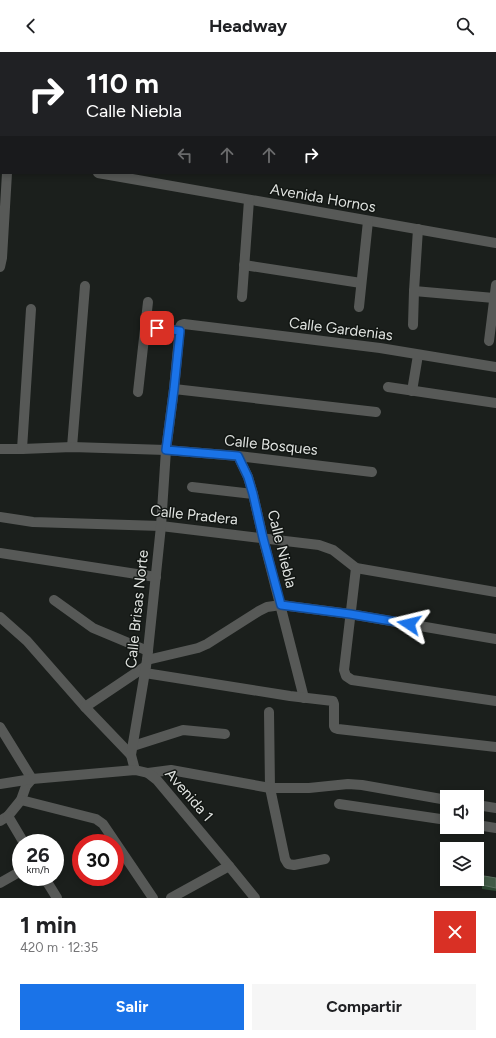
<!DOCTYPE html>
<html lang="es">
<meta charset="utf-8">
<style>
:root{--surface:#fff;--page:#f6f6f6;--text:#202124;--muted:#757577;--accent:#1a73e8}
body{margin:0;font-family:Figtree,sans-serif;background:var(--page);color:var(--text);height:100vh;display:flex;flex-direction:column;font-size:15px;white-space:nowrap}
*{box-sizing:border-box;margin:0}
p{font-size:13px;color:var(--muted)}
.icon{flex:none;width:22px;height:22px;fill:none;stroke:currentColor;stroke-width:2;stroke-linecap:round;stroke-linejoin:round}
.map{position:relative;height:846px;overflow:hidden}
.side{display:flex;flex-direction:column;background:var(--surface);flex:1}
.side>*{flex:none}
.hud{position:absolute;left:0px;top:0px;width:496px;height:122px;box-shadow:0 2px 6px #0003;background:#202124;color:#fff;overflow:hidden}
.tools{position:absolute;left:440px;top:738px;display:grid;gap:8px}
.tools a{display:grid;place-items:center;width:44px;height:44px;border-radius:0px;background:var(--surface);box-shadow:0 2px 6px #0003;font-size:20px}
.speed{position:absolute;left:12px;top:782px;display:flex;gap:8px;font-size:20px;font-weight:700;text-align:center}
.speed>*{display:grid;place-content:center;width:52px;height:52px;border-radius:50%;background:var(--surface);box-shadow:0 2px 6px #0003;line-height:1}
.speed small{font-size:10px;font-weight:400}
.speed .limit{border:6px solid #d22;background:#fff;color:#111}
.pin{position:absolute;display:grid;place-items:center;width:34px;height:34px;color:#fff;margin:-17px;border-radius:8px;box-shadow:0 2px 6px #0006}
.me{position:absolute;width:44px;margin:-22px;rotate:280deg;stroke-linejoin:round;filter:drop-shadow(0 0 3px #0008)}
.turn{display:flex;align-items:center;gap:14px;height:84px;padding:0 20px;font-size:18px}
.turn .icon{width:52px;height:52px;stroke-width:2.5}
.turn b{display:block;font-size:28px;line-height:34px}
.lanes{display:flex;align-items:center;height:38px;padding:0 20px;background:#0003;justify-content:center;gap:20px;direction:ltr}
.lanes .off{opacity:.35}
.round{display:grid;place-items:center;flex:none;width:42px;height:42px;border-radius:0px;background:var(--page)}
.headline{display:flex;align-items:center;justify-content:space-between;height:68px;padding:0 20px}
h1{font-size:24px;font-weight:700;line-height:30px}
.button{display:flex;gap:8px;margin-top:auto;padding:8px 20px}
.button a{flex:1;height:46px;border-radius:0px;background:var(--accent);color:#fff;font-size:16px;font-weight:700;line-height:46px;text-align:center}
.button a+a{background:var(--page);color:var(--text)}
header{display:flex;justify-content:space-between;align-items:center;height:52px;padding:0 20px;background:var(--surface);font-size:18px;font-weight:700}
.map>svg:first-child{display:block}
.green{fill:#422c2e}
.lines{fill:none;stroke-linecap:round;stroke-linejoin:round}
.minor{stroke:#575957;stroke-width:10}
.wall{fill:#2d4933}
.building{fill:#405945;stroke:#596e5e}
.route-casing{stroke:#114b97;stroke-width:10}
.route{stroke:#1a73e8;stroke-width:7}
.labels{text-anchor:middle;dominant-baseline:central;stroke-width:3;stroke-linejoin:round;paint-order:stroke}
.street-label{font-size:15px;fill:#dfe2df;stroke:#121613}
</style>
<header><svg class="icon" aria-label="back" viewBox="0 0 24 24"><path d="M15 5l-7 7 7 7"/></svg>Headway<svg class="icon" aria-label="search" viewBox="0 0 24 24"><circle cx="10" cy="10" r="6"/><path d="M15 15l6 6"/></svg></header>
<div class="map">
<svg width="496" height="846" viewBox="0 0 496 846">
<rect width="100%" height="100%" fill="#1b1f1c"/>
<polygon class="green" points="0,0 413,0 412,1 1,1 1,31 0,30"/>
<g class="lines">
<g class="minor">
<polyline points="0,93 1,95"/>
<polyline points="495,93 496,93"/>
<polyline points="0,104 1,104"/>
<polyline points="98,121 496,191"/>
<polyline points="244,213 361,231"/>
<polyline points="0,215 2,206 7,121"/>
<polyline points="414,239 494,246"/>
<polyline points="242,245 249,148"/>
<polyline points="359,255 368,169"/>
<polyline points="413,273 414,239 418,177"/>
<polyline points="145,274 179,279"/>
<polyline points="489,289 496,233"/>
<polyline points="388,335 496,351"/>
<polyline points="174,337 376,360"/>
<polyline points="412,339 418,303"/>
<polyline points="138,340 148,250"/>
<polyline points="72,395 85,234"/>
<polyline points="0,397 22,397 72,395 166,398 238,404 372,420"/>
<polyline points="22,397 31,257"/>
<polyline points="238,404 248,425 253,442 263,486 304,646"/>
<polyline points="192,435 253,442"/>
<polyline points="0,465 33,470 161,474 319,493 333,498 356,516 496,540"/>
<polyline points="0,501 156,525"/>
<polyline points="356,516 344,618 346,624 352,628 496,649"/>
<polyline points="54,548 93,576 148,599"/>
<polyline points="0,565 27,589 85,655 131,703"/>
<polyline points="147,608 198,596 207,592 259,559 267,555 281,553 350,562 496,587"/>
<polyline points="145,621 290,644 333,649 334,652 334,674 335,676 338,677 496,695"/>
<polyline points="85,655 146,614"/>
<polyline points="269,660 270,736 285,807 288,812 294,813 325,807"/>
<polyline points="0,675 32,727 26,734 21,748 8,764 0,769"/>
<polyline points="133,694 183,678 225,682"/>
<polyline points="135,718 131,703 147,608 161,474 166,398 174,337 180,275 181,273 184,272 380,296 496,315"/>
<polyline points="148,721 171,718 270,736 309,736 348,732 362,733 447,748"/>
<polyline points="0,732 32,727 135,718 148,721 157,728 229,814 255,846"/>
<polyline points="21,748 96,767 103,772 153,846"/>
<polyline points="339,752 447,768"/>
<polyline points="477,753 496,756"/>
<polyline points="8,764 24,791"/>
<polyline points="477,773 496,776"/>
<polyline points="44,825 57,846"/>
<polyline points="0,831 21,819"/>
<polyline points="171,846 229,814"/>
</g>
</g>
<polygon class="wall" points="496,826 496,839 482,837 482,833"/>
<polygon class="building" points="484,824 496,826 496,836 482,833"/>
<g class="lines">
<defs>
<polyline id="route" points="157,276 180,279 174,337 166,398 238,404 248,425 253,442 263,486 281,553 350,562 409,572"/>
</defs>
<use href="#route" class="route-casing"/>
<use href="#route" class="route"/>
</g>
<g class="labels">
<g class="street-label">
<text transform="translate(323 146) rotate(10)">Avenida Hornos</text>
<text transform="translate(341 277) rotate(7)">Calle Gardenias</text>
<text transform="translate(271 393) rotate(6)">Calle Bosques</text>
<text transform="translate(194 463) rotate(6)">Calle Pradera</text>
<text transform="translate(282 497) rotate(76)">Calle Niebla</text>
<text transform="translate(137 557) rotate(-84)">Calle Brisas Norte</text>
<text transform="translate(189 743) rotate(49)">Avenida 1</text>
</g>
</g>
</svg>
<div class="tools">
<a><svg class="icon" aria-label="sound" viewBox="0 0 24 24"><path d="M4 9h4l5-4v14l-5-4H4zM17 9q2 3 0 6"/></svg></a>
<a><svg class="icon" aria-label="layers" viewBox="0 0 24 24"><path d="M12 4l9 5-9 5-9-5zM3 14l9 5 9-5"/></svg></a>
</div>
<div class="speed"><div>26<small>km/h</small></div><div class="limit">30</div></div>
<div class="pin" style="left:157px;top:276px;background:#d93025"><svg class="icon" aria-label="arrive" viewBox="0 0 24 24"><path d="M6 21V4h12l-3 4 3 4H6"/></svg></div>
<svg class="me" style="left:409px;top:572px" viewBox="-20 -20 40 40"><path d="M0-17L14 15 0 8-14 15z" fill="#1a73e8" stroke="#fff" stroke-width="4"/></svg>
<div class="hud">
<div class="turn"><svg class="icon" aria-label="right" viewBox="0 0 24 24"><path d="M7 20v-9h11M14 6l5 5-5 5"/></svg><div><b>110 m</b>Calle Niebla</div></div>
<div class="lanes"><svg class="icon off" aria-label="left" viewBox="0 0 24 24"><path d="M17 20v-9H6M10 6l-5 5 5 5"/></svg><svg class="icon off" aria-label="ahead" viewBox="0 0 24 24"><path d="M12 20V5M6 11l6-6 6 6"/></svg><svg class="icon off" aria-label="ahead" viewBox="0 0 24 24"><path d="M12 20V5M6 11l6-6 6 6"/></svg><svg class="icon" aria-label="right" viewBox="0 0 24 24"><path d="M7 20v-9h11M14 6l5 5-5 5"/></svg></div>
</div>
</div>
<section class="side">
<div class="headline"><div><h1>1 min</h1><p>420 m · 12:35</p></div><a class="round" style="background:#d93025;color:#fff"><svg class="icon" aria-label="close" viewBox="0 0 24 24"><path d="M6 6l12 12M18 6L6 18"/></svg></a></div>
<div class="button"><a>Salir</a><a>Compartir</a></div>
</section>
